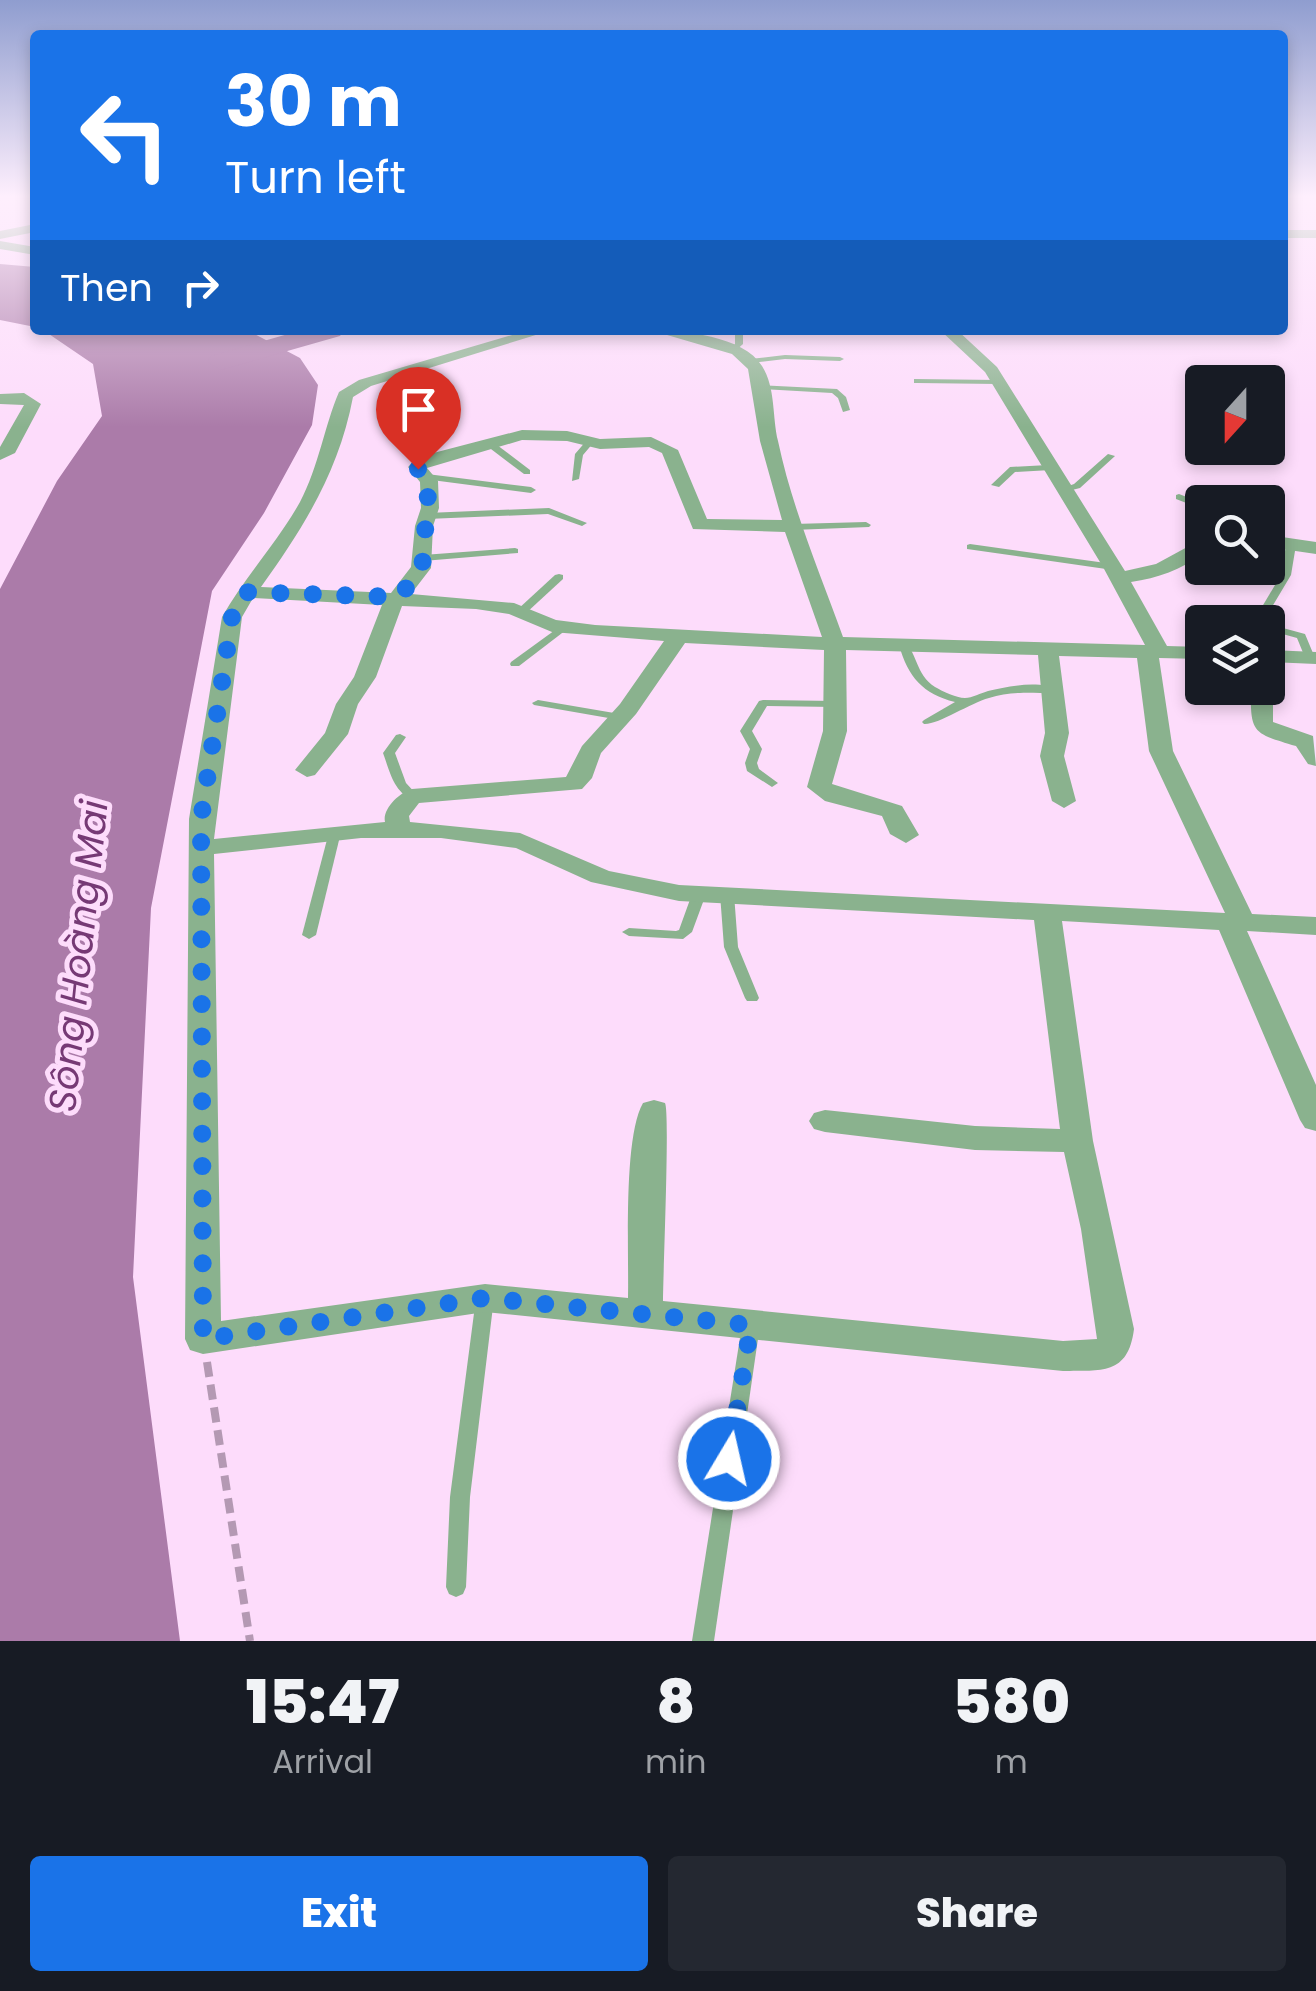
<!DOCTYPE html>
<meta charset="utf-8">
<style>
:root{--surface:#171b24;--page:#242831;--text:#f1f3f6;--muted:#9ea1a6;--accent:#1a73e8}
body{margin:0;font-family:Poppins,sans-serif;background:var(--page);color:var(--text);height:100vh;display:flex;flex-direction:column;font-size:38px;white-space:nowrap}
*{box-sizing:border-box;margin:0}
p{font-size:32px;color:var(--muted)}
.icon{flex:none;width:55px;height:55px;fill:none;stroke:currentColor;stroke-width:2;stroke-linecap:round;stroke-linejoin:round}
.map{position:relative;height:1641px;overflow:hidden}
.drawer{display:flex;flex-direction:column;background:var(--surface);flex:1}
.drawer>*{flex:none}
.hud{position:absolute;left:30px;top:30px;width:1258px;height:305px;border-radius:10px;box-shadow:0 5px 15px #0003;background:#1a73e8;color:#fff;overflow:hidden}
.needle{width:65px;rotate:201deg}
.controls{position:absolute;left:1185px;top:365px;display:grid;gap:20px}
.controls a{display:grid;place-items:center;width:100px;height:100px;border-radius:10px;background:var(--surface);box-shadow:0 5px 15px #0003;font-size:50px}
.pin{position:absolute;display:grid;place-items:center;width:85px;height:85px;color:#fff;margin:-102px -42px;border-radius:50% 50% 50% 0;rotate:-45deg;box-shadow:0 0 10px #0007}
.pin .icon{rotate:45deg}
.me{position:absolute;width:110px;margin:-55px;rotate:9deg;stroke-linejoin:round;filter:drop-shadow(0 0 8px #0008)}
.turn{display:flex;align-items:center;gap:35px;height:210px;padding:0 30px;font-size:45px}
.turn .icon{width:130px;height:130px;stroke-width:2.5}
.turn b{display:block;font-size:70px;line-height:85px}
.then{display:flex;align-items:center;height:95px;padding:0 30px;background:#0003;gap:20px;font-size:38px}
.eta{display:flex;justify-content:space-evenly;align-items:center;height:170px;text-align:center}
.eta b{font-size:60px;font-weight:800;line-height:70px}
.button{display:flex;gap:20px;margin-top:auto;padding:20px 30px}
.button a{flex:1;height:115px;border-radius:10px;background:var(--accent);color:#fff;font-size:40px;font-weight:800;line-height:115px;text-align:center}
.button a+a{background:var(--page);color:var(--text)}
.map>svg:first-child{display:block}
.water{fill:#ab7ba9}
.lines{fill:none;stroke-linecap:round;stroke-linejoin:round}
.river{fill:#ab7ba9;fill-rule:evenodd}
.path{stroke:#b499b3;stroke-width:8;stroke-dasharray:15 8;stroke-linecap:butt}
.service{fill:#8ab28e;fill-rule:evenodd}
.minor{fill:#8ab28e;fill-rule:evenodd}
.route{stroke:#1a73e8;stroke-width:18;stroke-dasharray:0 32.4}
.labels{text-anchor:middle;dominant-baseline:central;stroke-width:10;stroke-linejoin:round;paint-order:stroke}
.water-label{font-size:38px;font-style:italic;fill:#763975;stroke:#fddcfb}
</style>
<div class="map">
<svg width="1316" height="1641" viewBox="0 0 1316 1641">
<rect width="100%" height="100%" fill="#fddcfb"/>
<g class="water">
<polygon points="0,264 35,267 35,327 0,320"/>
<polygon points="43,330 247,330 300,358 318,385 312,425 264,513 212,591 151,908 133,1277 180,1641 0,1641 0,589 57,481 102,416 93,364"/>
</g>
<g class="lines">
<polygon class="river" points="302,330 344,330 340,336 221,370 207,362 211,356"/>
<polyline class="path" points="207,1362 250,1641"/>
<g class="service">
<polygon points="735,330 743,330 743,344 734,352 730,350 735,344"/>
<polygon points="785,355 840,357 844,359 840,361 785,359 750,363 746,361 750,359"/>
<polygon points="914,379 998,380 1002,382 998,384 917,383 914,383"/>
<polygon points="759,385 837,389 846,397 850,410 843,412 838,398 832,393 762,389 758,387"/>
<polygon points="587,440 594,442 583,455 579,479 572,481 575,454"/>
<polygon points="487,442 493,442 530,470 530,474 524,474 487,446"/>
<polygon points="1108,454 1115,456 1080,488 1060,493 1060,489 1074,484"/>
<polygon points="1048,465 1051,466 1051,470 1015,472 999,487 991,485 1010,467"/>
<polygon points="427,474 531,487 536,490 531,493 424,479 424,475"/>
<polygon points="1179,494 1202,503 1202,509 1176,499 1176,495"/>
<polygon points="549,508 587,523 582,526 548,514 427,519 422,516 427,513"/>
<polygon points="866,522 871,525 869,527 793,530 788,527 793,524"/>
<polygon points="1291,542 1296,545 1291,575 1263,622 1253,622 1281,575 1286,545"/>
<polygon points="970,544 1113,564 1118,567 1113,570 967,549 967,545"/>
<polygon points="515,548 518,549 518,553 423,561 418,558 423,555"/>
<polygon points="559,574 563,575 563,579 525,614 517,614 517,610 555,575"/>
<polygon points="1268,624 1305,634 1315,658 1314,660 1306,660 1297,638 1268,630"/>
<polygon points="562,625 567,628 566,630 519,666 511,666 510,664 511,662"/>
<path d="M904,642c14,11 11,32 31,45 7,4 21,11 30,11 7,0 16,-5 23,-7 21,-5 52,-11 71,-1 -11,5 -26,2 -39,3 -10,0 -21,2 -31,5 -19,5 -51,27 -65,26l-2,-2 2,-2 31,-18c-32,-8 -47,-25 -56,-57z"/>
<polygon points="538,700 620,714 626,717 620,720 534,705 532,703"/>
<polygon points="763,700 835,701 841,704 835,707 767,706 752,731 762,749 757,763 759,769 778,783 772,787 747,771 745,763 750,749 740,731 759,701"/>
<path d="M400,734l6,3 -11,16 11,30 12,13 -6,4c-19,-10 -22,-28 -29,-47l13,-18z"/>
<polygon points="335,828 341,832 316,935 309,939 302,935 329,832"/>
<polygon points="699,890 706,894 692,932 683,939 629,936 622,932 629,928 676,931 679,930 692,894"/>
<polygon points="727,890 734,894 738,947 759,998 757,1001 747,1001 745,998 724,947 720,894"/>
<polygon points="485,1291 491,1293 494,1298 470,1497 466,1587 463,1594 456,1597 449,1594 446,1587 450,1497 476,1298 479,1293"/>
<polygon points="751,1318 757,1320 760,1325 714,1641 692,1641 742,1325 745,1320"/>
</g>
<g class="minor">
<polygon points="35,224 35,232 0,239 0,231"/>
<rect x="1282" y="230" width="34" height="8"/>
<polygon points="0,241 35,247 35,255 0,249"/>
<path d="M529,330h23l-181,56 -18,11c-14,74 -49,130 -92,190l130,6 20,-26 4,-41 6,-18 -1,-26 -12,-15 10,-10 104,-27 45,1 33,8 51,-2 27,13 29,69 75,1 -22,-79 -12,-72 -16,-15 -82,-24c32,0 94,6 112,36 14,22 10,51 16,75 14,67 42,132 65,196l302,8 -42,-78 -118,-195 -45,-42h17l40,37 128,204 31,-7 46,-25v15c-21,16 -44,24 -71,28l36,64 35,1v12l-43,-1 14,93 79,163 64,3v18l-69,-4 69,154v46l-11,-3 -5,-8 -81,-190 -157,-9 31,220 41,188c-6,47 -33,41 -71,42l-578,-59 -282,42 -13,-4 -5,-11 4,-520 33,-202c22,-39 55,-74 78,-115 19,-36 24,-75 39,-110l20,-12zM522,440l45,1 33,8 49,-2 13,6 31,76 92,3 37,105 -227,-12 -39,-5 -42,-17 -103,-9 20,-26 2,-42 6,-18 -1,-27 -11,-13zM253,598l129,7 -28,72 -18,27 -11,29 -30,37 12,7 8,-2 33,-41 10,-30 18,-27 26,-71 74,3 33,5 43,18 112,9 -44,63 -38,42 -16,31 -154,12c-12,3 -30,20 -27,33l-171,17 28,-222zM685,643l139,7 -1,81 -16,56 18,14 57,15 8,18 16,9 13,-8 -17,-29 -70,-22 15,-53 -1,-81 192,5 7,78 -5,23 12,45 12,7 12,-7 -12,-45 5,-23 -10,-77 78,2 12,93 76,162 -546,-28 -70,-14 -89,-38 -110,-11 -1,-6 10,-13 163,-14 10,-11 9,-25 35,-39zM361,838h80l75,10 75,34 88,19 355,19 26,209 -85,-3 -150,-16 -11,3 -5,8 5,8 11,3 150,18 89,2 17,77 16,110 -34,2 -400,-40c0,-26 7,-189 2,-198l-11,-3 -11,3c-20,35 -14,150 -15,195l-143,-14 -264,37 -7,-467z"/>
<polygon points="24,393 41,404 15,453 0,460 0,447 24,405 0,404 0,394"/>
<polygon points="1268,535 1316,542 1316,554 1268,547"/>
<polygon points="1268,650 1316,652 1316,664 1268,662"/>
<path d="M1268,683l5,5v34l40,14 3,30 -8,-2 -12,-18c-43,-13 -46,-12 -45,-58h17z"/>
</g>
</g>
<linearGradient id="sky" x2="0" y2="1"><stop stop-color="#8f9dcf"/><stop offset="0.46" stop-color="#feeffd"/><stop offset="1" stop-color="#feeffd" stop-opacity="0"/></linearGradient>
<rect width="1316" height="427" fill="url(#sky)"/>
<g class="lines">
<polyline class="route" points="418,469 429,481 423,558 422,568 399,597 244,592 232,617 201,819 203,1339 485,1298 751,1325 729,1459"/>
</g>
<g class="labels">
<g class="water-label">
<text transform="translate(78 956) rotate(-84)">Sông Hoàng Mai</text>
</g>
</g>
</svg>
<div class="controls">
<a><svg class="needle" viewBox="-14 -14 28 28"><path d="M0-13l5 13h-10z" fill="#e53935"/><path d="M0 13l5-13h-10z" fill="#9ea1a6"/></svg></a>
<a><svg class="icon" aria-label="search" viewBox="0 0 24 24"><circle cx="10" cy="10" r="6"/><path d="M15 15l6 6"/></svg></a>
<a><svg class="icon" aria-label="layers" viewBox="0 0 24 24"><path d="M12 4l9 5-9 5-9-5zM3 14l9 5 9-5"/></svg></a>
</div>
<div class="pin" style="left:418px;top:469px;background:#d93025"><svg class="icon" aria-label="arrive" viewBox="0 0 24 24"><path d="M6 21V4h12l-3 4 3 4H6"/></svg></div>
<svg class="me" style="left:729px;top:1459px" viewBox="-20 -20 40 40"><circle r="17" fill="#1a73e8" stroke="#fff" stroke-width="3"/><path d="M0-11L8 9 0 5-8 9z" fill="#fff"/></svg>
<div class="hud">
<div class="turn"><svg class="icon" aria-label="left" viewBox="0 0 24 24"><path d="M17 20v-9H6M10 6l-5 5 5 5"/></svg><div><b>30 m</b>Turn left</div></div>
<div class="then">Then<svg class="icon" aria-label="right" viewBox="0 0 24 24"><path d="M7 20v-9h11M14 6l5 5-5 5"/></svg></div>
</div>
</div>
<section class="drawer">
<div class="eta">
<div><b>15:47</b><p>Arrival</p></div>
<div><b>8</b><p>min</p></div>
<div><b>580</b><p>m</p></div>
</div>
<div class="button"><a>Exit</a><a>Share</a></div>
</section>
